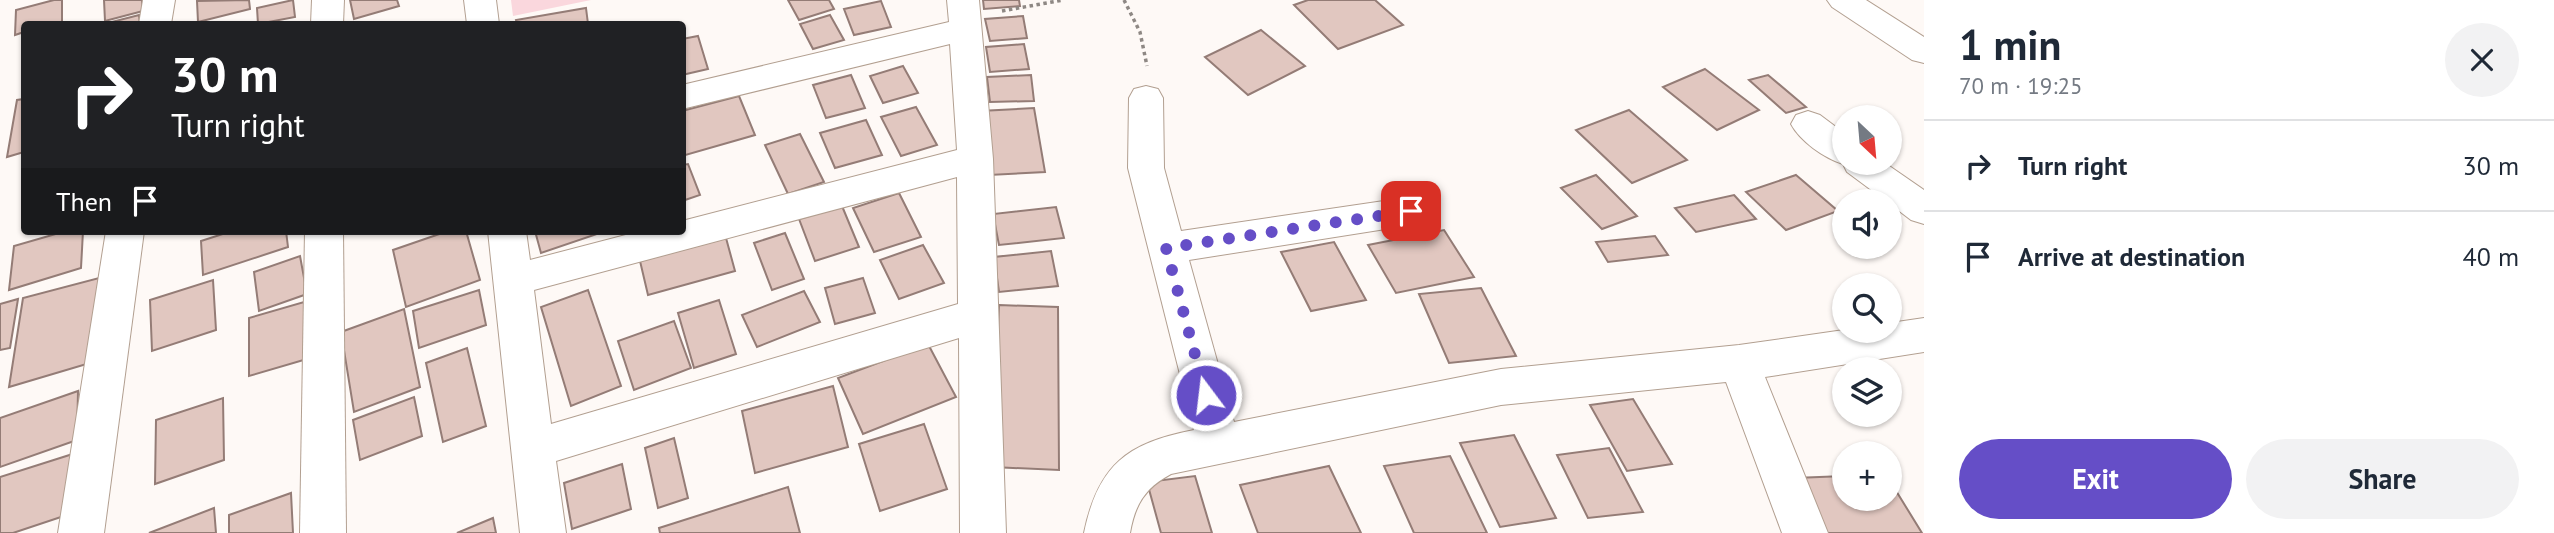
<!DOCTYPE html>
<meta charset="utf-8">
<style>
:root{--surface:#fff;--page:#f2f2f3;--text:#1f2937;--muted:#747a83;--line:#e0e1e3;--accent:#654ec7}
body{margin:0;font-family:"PT Sans",sans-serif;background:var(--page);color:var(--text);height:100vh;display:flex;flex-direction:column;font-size:26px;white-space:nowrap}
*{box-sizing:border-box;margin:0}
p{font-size:23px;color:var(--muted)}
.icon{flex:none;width:38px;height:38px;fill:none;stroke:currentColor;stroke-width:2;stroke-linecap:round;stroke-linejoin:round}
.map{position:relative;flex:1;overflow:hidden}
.sheet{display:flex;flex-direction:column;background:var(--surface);width:630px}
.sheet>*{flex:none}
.banner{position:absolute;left:21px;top:21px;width:665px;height:214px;border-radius:7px;box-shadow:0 2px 5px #0004;background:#202124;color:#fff;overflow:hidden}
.needle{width:46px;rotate:154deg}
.controls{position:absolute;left:1832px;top:105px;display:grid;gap:14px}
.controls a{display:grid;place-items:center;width:70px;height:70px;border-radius:50%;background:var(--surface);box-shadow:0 2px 5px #0004;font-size:35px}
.pin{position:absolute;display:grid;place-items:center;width:60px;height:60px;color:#fff;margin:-30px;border-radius:14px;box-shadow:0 4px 10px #0006}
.me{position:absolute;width:77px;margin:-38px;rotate:345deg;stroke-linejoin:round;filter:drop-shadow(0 0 5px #0008)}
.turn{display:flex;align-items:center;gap:24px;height:147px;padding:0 35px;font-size:32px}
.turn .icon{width:91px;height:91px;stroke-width:2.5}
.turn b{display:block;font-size:49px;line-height:60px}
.then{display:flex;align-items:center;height:66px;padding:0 35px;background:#0003;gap:14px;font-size:26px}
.round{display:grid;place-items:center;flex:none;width:74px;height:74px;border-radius:37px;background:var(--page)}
.headline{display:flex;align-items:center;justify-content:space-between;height:119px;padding:0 35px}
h1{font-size:42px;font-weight:600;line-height:52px}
.primary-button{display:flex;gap:14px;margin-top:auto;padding:14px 35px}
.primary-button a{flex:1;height:80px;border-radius:42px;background:var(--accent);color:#fff;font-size:28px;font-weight:600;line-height:80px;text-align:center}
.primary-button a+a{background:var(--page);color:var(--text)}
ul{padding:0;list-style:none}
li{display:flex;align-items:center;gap:21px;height:91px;padding:0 35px;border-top:2px solid var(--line)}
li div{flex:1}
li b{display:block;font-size:26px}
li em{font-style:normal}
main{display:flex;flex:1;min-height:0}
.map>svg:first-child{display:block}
.green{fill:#fad7dd}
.building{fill:#e1c7c0;stroke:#947c76;stroke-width:2}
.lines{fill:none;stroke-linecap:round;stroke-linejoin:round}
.minor-casing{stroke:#b29f90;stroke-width:2}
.path{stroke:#8e8884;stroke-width:3.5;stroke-dasharray:3.5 3.5;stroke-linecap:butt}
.minor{fill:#fff;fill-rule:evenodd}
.route{stroke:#654ec7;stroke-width:12;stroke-dasharray:0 21.6}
</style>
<main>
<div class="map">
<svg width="1924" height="533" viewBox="0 0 1924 533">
<rect width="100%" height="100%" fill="#fef9f6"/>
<polygon class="green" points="511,0 591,0 513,16"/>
<g class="building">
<polygon points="54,0 62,0 62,22 52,24 24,24 24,32 15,35 16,10"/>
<polygon points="104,0 142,0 143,11 105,21"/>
<polygon points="249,0 250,9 198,22 197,1"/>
<polygon points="293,0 295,17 258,24 257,8"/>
<polygon points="350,0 397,0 399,6 354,19"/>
<polygon points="788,0 829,0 834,9 799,20"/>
<polygon points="983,0 1019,0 1020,6 984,9"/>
<polygon points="1308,0 1375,0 1403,25 1338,49 1294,5"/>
<polygon points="881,1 891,27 854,35 844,9"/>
<polygon points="586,8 588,24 517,24 516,20"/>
<polygon points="139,15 140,24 104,24"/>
<polygon points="830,15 844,40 813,49 800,24"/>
<polygon points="1023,16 1027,38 990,41 985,19"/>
<polygon points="1261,30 1305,66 1248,95 1205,57"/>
<polygon points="698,36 708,69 682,75 682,39"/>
<polygon points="1024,44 1029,69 990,72 986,47"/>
<polygon points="903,66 918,93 883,103 870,76"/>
<polygon points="1705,69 1759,110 1717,130 1663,87"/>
<polygon points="851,75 865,108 826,118 813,85"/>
<polygon points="1031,75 1034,101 990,102 987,77"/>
<polygon points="1768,75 1806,107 1786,113 1749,80"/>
<polygon points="739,96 755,135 682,156 682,111"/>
<polygon points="24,99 24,152 7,157 17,100"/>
<polygon points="916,107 937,145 901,156 881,117"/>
<polygon points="1034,108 1045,172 989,175 980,111"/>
<polygon points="1629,110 1687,160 1632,183 1576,130"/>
<polygon points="866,120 882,155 835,168 820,133"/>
<polygon points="800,134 824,182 788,194 765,145"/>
<polygon points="688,164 700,195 682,201 682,165"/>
<polygon points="1596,175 1637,216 1602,229 1561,188"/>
<polygon points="1796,175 1838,211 1786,230 1746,192"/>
<polygon points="899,193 921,237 874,252 853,208"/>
<polygon points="1734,195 1756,219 1696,232 1675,208"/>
<polygon points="842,206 859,247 815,261 799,219"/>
<polygon points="1056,207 1064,238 999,245 993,214"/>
<polygon points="1444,230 1474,277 1396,293 1368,245"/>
<polygon points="66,231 83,231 81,268 9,290 14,246"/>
<polygon points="232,231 286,231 288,247 203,275 201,241"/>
<polygon points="448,231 466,231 480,280 406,307 393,250"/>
<polygon points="535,231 599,231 600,233 541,253"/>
<polygon points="785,233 804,279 772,290 754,243"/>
<polygon points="1655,236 1668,255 1608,262 1596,242"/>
<polygon points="726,238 735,271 648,295 640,261"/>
<polygon points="1334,242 1366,300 1311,311 1281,252"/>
<polygon points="923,245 944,283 899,299 880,260"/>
<polygon points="1051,251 1058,286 999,292 994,257"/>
<polygon points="300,256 307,294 259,311 254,272"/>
<polygon points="99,278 90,363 9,387 23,298"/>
<polygon points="863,278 875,313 835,324 825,288"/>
<polygon points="213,280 216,330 152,351 150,300"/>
<polygon points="1481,288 1516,356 1449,363 1419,294"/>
<polygon points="479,290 486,325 419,348 413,311"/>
<polygon points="588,290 621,386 571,406 541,307"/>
<polygon points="804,291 820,322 757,347 742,315"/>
<polygon points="18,299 10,348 0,350 0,304"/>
<polygon points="719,300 736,354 694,368 678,313"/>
<polygon points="304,302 307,359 249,376 249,318"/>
<polygon points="999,305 1058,307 1059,470 993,467"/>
<polygon points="404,309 420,387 354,412 341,332"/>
<polygon points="674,321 691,368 634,390 618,341"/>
<polygon points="928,344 956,397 863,434 838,378"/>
<polygon points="467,348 486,426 443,442 426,363"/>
<polygon points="833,386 848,447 755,473 742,411"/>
<polygon points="78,391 77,440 0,467 0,418"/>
<polygon points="414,397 422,436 360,460 353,420"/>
<polygon points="223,398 224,460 155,484 156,420"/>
<polygon points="1633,399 1672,464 1627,471 1590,405"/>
<polygon points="924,424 947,489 880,511 859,444"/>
<polygon points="1514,435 1556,518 1500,527 1460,443"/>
<polygon points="674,438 688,498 658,508 645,448"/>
<polygon points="1609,448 1643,512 1588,518 1557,455"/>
<polygon points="79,452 73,513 13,533 0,533 0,477"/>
<polygon points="1450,456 1487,533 1414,533 1384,466"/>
<polygon points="622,464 631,509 572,529 564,483"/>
<polygon points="1329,466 1361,533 1258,533 1240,485"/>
<polygon points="1195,476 1212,533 1161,533 1147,482"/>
<polygon points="1844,476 1844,499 1890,499 1890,481 1922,533 1825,533 1795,478"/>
<polygon points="788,487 800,533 660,533 659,528"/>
<polygon points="291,493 293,533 229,533 229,515"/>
<polygon points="214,508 216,533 149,533"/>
<polygon points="493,518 496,533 457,533"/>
</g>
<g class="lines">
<defs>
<g id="minor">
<polygon points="143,0 175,0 171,24 139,24"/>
<polygon points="312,0 344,0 343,24 311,24"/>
<polygon points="464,0 496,0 499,24 467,24"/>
<path d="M947,0h32l14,159 13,374h-46l-1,-195 -403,123 10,72h-46l-32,-302h38l4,29 111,-29h41v-10l275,-71 -7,-106 -268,65v-24l267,-63zM957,177l1,127 -407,120 -17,-134z"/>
<polygon points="1827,0 1866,0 1924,37 1924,63 1912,60 1832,7"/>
<path d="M1146,86l12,3 5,9 1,70 17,63 230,-34 13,4 6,10 -6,10 -13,4 -222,35 45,162 267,-53 238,-24 105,-15 46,1v-8l34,-5v34l-159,25 63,156h-46l-56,-151 -225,23 -330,69c-26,14 -36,30 -41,59h-46c14,-68 43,-90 110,-103l-66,-262 1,-70 5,-9z"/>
<path d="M1808,111l12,4 24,18v30h41l39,27v34l-13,-4 -21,-16v-3h-4l-39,-29 -4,-8c-19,-6 -43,-23 -52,-40l5,-9z"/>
<polygon points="106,231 144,231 104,533 58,533"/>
<polygon points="305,231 343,231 346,533 300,533"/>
</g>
</defs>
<use href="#minor" class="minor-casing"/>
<g class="path">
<polyline points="1124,0 1140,32 1147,66"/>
<polyline points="1002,11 1063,0"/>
</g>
<use href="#minor" class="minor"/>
</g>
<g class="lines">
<polyline class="route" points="1206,395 1166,248 1411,211"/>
</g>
</svg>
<div class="controls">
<a><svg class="needle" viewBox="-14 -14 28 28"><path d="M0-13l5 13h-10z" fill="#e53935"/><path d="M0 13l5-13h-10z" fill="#747a83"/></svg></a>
<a><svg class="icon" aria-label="sound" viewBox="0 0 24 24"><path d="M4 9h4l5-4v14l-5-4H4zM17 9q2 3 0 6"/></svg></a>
<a><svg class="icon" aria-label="search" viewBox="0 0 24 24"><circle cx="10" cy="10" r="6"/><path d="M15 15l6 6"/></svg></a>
<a><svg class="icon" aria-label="layers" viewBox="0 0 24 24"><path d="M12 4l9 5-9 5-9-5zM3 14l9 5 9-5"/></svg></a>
<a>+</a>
</div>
<div class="pin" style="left:1411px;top:211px;background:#d93025"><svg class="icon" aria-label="arrive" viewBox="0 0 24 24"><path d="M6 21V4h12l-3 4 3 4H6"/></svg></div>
<svg class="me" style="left:1206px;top:395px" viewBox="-20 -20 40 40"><circle r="17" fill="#654ec7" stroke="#fff" stroke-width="3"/><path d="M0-11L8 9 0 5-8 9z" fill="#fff"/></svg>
<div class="banner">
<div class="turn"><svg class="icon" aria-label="right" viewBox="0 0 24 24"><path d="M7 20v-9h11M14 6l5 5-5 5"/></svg><div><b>30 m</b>Turn right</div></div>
<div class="then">Then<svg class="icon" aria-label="arrive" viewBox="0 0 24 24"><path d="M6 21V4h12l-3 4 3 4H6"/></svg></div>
</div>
</div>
<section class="sheet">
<div class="headline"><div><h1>1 min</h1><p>70 m · 19:25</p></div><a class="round"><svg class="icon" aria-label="close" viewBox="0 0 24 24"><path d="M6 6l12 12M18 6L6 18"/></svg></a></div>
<ul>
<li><svg class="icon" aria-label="right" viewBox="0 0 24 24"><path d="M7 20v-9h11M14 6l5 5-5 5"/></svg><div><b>Turn right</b></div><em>30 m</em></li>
<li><svg class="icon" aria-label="arrive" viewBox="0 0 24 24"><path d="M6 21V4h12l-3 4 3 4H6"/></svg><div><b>Arrive at destination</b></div><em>40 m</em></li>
</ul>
<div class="primary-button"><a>Exit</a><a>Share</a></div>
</section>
</main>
